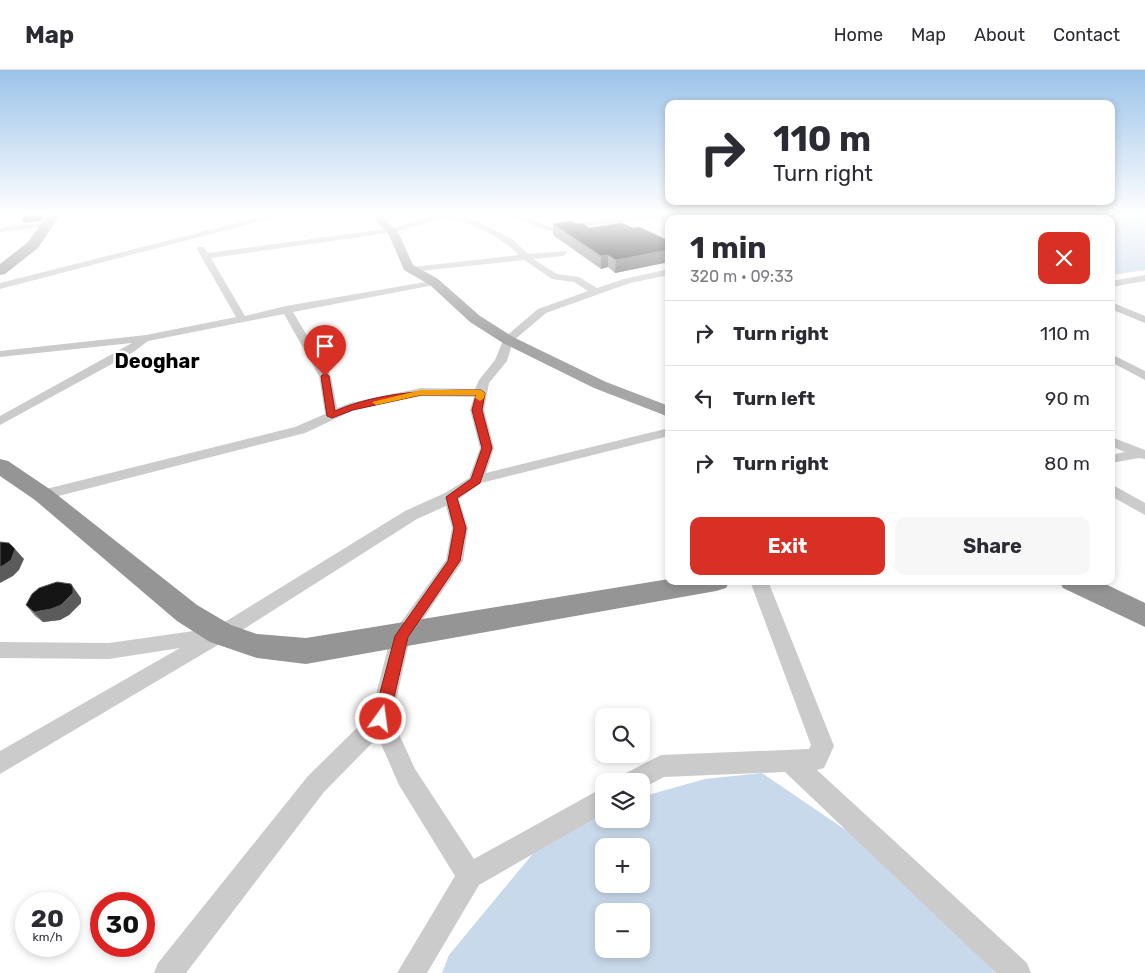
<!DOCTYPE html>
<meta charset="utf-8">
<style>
:root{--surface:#fff;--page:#f7f7f7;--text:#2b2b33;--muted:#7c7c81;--line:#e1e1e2;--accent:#d93025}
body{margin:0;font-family:Rubik,sans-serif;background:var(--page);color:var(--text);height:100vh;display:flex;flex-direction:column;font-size:19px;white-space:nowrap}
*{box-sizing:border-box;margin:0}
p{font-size:16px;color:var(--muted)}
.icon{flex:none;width:28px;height:28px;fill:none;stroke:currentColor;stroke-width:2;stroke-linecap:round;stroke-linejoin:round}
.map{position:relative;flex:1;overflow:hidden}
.details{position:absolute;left:665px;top:145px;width:450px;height:370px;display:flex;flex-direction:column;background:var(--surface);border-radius:10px;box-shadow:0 2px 8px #0003}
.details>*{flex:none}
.guide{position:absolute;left:665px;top:30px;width:450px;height:105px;border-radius:10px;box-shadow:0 2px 8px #0003;background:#fff;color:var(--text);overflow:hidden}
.controls{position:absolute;left:595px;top:638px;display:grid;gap:10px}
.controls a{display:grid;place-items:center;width:55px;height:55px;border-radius:10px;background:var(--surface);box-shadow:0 2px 8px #0003;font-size:25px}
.speed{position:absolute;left:15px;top:822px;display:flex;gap:10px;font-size:25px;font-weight:700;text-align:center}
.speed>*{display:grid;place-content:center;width:65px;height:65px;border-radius:50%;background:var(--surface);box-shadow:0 2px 8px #0003;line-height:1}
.speed small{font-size:12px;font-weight:400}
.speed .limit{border:8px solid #d22;background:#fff;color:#111}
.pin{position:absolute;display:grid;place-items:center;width:42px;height:42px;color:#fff;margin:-51px -21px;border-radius:50% 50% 50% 0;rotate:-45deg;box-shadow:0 0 5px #0007}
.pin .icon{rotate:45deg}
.me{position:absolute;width:55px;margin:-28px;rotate:14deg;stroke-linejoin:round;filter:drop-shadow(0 0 4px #0008)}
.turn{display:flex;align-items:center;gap:18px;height:105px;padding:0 25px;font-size:22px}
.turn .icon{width:65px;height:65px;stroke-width:2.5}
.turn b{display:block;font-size:35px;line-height:42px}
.round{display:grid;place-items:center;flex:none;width:52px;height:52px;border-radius:10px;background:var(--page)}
.overview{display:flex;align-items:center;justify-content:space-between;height:85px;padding:0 25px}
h1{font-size:30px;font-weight:700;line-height:38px}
.action{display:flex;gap:10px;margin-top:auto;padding:10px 25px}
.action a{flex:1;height:58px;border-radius:10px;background:var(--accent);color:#fff;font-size:20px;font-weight:700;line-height:58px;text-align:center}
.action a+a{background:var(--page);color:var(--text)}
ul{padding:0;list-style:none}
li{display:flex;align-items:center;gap:15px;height:65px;padding:0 25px;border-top:1px solid var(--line)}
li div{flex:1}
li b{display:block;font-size:19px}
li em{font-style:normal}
header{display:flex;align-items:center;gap:30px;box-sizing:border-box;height:70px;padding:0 25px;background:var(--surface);border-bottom:1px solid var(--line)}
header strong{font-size:24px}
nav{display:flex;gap:28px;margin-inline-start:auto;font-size:18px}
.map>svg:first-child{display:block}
.water{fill:#c8d9eb;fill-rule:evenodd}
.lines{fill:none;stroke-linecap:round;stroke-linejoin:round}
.minor{fill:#cbcbcb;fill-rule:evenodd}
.major{fill:#a6a6a6;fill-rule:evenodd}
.highway{fill:#959595;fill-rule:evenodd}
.wall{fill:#8a8a8a}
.shaded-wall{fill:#5b5b5b}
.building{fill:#151515;stroke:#5b5b5b}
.route{fill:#d93025;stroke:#8d1f18}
.slow{fill:#f59e0b}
.labels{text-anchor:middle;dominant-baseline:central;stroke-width:5;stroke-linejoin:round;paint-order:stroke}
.far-town-label{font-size:20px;font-weight:bold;fill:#000;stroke:#fff}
</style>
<header>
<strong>Map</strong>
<nav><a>Home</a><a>Map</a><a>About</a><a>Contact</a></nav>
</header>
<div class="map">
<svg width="1145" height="903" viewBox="0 0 1145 903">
<rect width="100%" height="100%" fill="#fff"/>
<g class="water">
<polygon points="924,145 1145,145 1145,200 1111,205 1111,149 932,149"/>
<path d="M762,703l157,107 76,93h-553l7,-18 111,-134 44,-13v11h37v-22l64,-18zM604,776h37v38h-37zM604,841h37v38h-37z"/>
</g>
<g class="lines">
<g class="minor">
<polygon points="269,145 284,145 0,219 0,213"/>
<path d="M435,145l30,1 46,22 17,16 38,-3 1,2 -4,3 -30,3 24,15 22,3 18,11 27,-9 45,-10v6l-39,8 -84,30 -33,28 -6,20 -18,22 -5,27 10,38 -8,25 183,-45v8l-188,47 -22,16 9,29 -5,33 -53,77 -18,81 23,50 59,90 130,-72v26l-125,72 -52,88h-30l58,-97 -56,-91 -21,-48 -54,55 -138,181h-32l4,-10 150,-187 63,-62 20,-78 55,-76 6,-32 -6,-22 -29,13 -189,120 -228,135v-23l180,-103 -71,11 -109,-1v-16l109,1 106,-15 190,-117 40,-18 24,-15 11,-30 -10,-38 4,-13 -53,-1 -67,14 -49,23 -262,67 -5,-1 -3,-4 3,-4 257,-64 30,-13 -6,-38 -35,-62 -136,27 -16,12 -132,72v-9l132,-73 -132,14v-6l146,-16 90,-18 -39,-68 1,-2h6l4,6 186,-25zM444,148c28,4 55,18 75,37l-106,12 -3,1v4l114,-12 28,19 22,3 14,9 -50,18 -34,29 -9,22 -16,20 -4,9 -54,-1 -71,15 -13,5 -6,-32 -38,-64 141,-27 3,-1v-4l-151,26 -41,10 -34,-58 184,-26z"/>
<polygon points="508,145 520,145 550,157 648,145 676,145 549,161"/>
<polygon points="757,145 767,145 772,149 762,149"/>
<polygon points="911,145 918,147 901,149 902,147"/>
<polygon points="48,152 52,154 51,156 0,162 0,158"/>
<polygon points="1145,205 1145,211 1111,217 1111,211"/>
<polygon points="1111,232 1145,246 1145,253 1111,239"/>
<polygon points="1111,284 1145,301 1145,310 1111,292"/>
<polygon points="1111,367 1145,380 1145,389 1139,388 1111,393 1111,385 1125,382 1111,376"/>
<polygon points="1111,414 1145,433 1145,445 1111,426"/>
<polygon points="750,511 768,511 834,676 824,698 817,700 1027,893 1031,903 996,903 785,702 664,707 641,719 641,711 622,711 626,703 661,685 809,679 811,675"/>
</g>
<polygon class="major" points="372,145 383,145 399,164 413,195 438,209 480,246 513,267 606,312 669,336 669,347 594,318 503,273 470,252 430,215 404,200 389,165"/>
<g class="highway">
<polygon points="48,145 60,145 38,178 5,204 0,205 0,194 28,172"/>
<polygon points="0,389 8,391 51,420 197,535 231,555 257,564 306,568 669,509 669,511 730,511 726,518 716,521 306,594 257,588 210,572 177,551 35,430 0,406"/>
<polygon points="1059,511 1099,511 1145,533 1145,557 1063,518"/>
</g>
</g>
<g class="wall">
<polygon points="553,154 576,154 589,158 633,158 669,171 669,192 615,203 608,197 601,199 553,165"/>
<polygon points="81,528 81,533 69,545 60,550 43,552 35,546 26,535"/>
</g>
<g class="shaded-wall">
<polygon points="41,145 46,145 41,151 24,153 22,150"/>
<polygon points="669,180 669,192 615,203 616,190"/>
<polygon points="608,185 608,197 601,199 601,186"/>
<polygon points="15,479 24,489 19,500 13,506 0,513 0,497"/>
<polygon points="71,514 81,528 81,533 69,545 60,550 43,552 34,542"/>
</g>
<g class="building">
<polygon points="25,145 41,145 39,147 22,150"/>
<polygon points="572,151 576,154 582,153 589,158 621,153 633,158 639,157 669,171 669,180 616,190 608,185 601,186 553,154"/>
<polygon points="0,472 9,473 15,479 11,490 4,495 0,497"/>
<polygon points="57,512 71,514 73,518 73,523 61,535 51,539 34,542 26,535 32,524 39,518"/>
</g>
<linearGradient id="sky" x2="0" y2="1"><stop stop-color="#9bc3e9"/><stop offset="0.53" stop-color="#fff"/><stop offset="1" stop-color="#fff" stop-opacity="0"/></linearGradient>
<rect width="1145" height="272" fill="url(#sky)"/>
<path class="route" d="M325,303l4,3 6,35c46,-20 97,-21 146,-21l4,3 -3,17 10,38 -12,35 -23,15 9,30 -6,33 -52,76 -19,82 -3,5 -5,2 -5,-2 -3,-5 22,-83 53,-75 6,-33 -8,-31 25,-18 11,-31 -10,-38 4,-15h-55l-68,15 -21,8 -5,-2 -6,-40z"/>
<polygon class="slow" points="421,320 481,320 485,323 484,328 480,331 475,328 476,325 421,325 376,335 372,332"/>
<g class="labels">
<g class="far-town-label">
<text x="157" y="291">Deoghar</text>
</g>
</g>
</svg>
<div class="controls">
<a><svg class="icon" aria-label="search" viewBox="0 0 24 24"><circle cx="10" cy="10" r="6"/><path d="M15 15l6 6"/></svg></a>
<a><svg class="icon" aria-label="layers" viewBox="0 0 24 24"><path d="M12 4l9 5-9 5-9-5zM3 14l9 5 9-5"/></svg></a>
<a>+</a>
<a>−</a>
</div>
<div class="speed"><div>20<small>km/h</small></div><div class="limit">30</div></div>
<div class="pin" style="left:325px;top:306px;background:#d93025"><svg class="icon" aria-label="arrive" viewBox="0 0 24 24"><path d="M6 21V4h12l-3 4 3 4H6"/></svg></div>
<svg class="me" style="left:381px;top:649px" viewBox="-20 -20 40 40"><circle r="17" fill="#d93025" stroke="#fff" stroke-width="3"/><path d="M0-11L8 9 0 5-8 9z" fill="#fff"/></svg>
<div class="guide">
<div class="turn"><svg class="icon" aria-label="right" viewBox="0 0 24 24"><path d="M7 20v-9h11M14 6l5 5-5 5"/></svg><div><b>110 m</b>Turn right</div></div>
</div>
<section class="details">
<div class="overview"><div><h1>1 min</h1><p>320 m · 09:33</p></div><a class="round" style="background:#d93025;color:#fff"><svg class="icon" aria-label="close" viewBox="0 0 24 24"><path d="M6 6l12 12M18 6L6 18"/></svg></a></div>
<ul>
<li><svg class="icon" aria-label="right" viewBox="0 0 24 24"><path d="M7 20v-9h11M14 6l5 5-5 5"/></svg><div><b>Turn right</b></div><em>110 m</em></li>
<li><svg class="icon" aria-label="left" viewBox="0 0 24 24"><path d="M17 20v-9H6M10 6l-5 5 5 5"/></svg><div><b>Turn left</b></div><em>90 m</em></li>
<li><svg class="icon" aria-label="right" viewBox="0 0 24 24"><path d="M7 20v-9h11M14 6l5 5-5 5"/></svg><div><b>Turn right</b></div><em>80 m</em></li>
</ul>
<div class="action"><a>Exit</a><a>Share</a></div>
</section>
</div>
